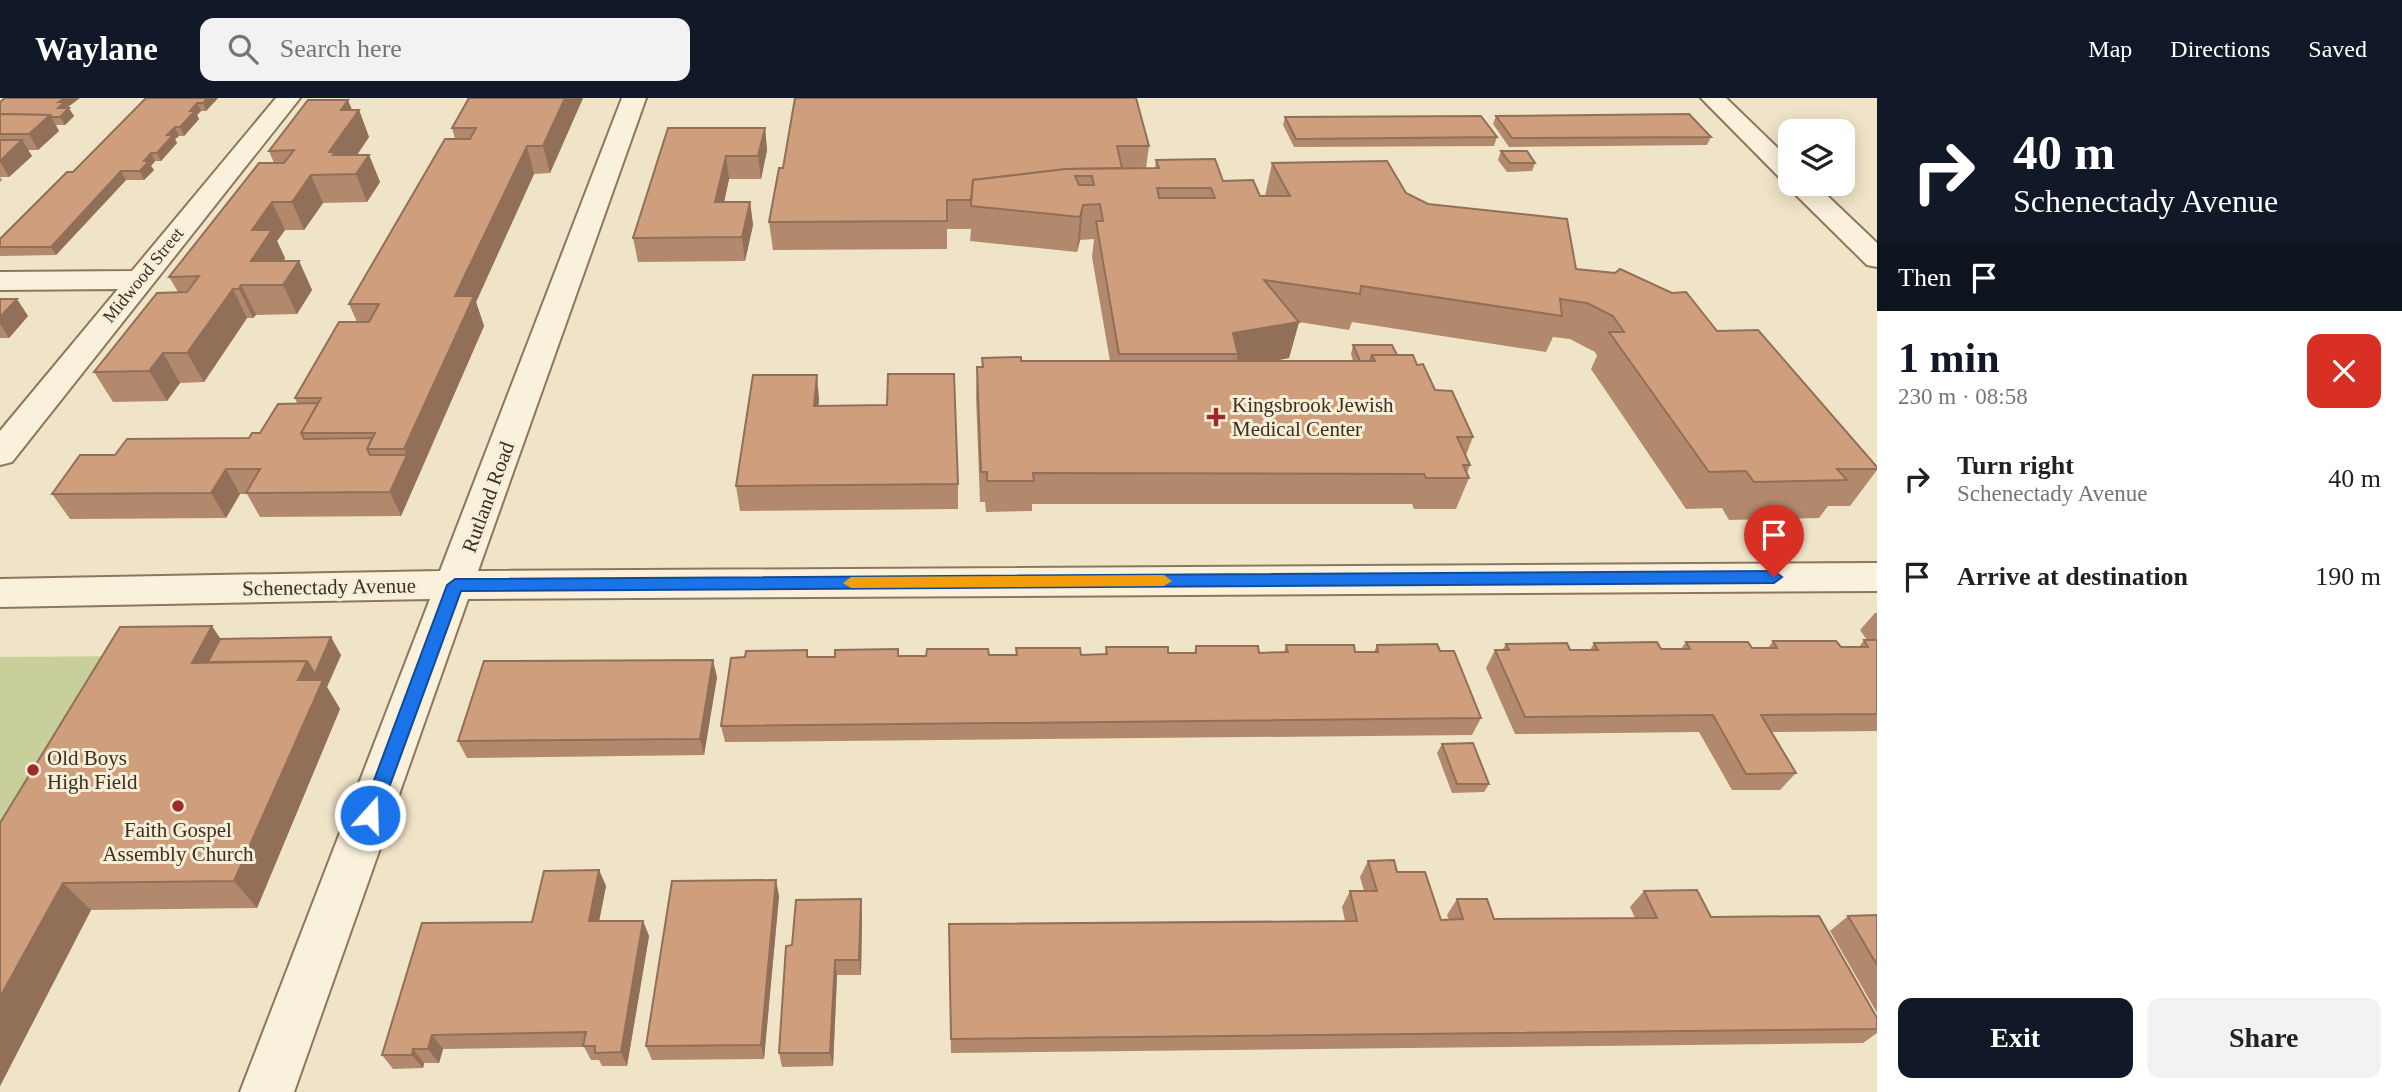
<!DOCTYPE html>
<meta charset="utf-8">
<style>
:root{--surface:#fff;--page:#f2f2f2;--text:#202124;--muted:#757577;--accent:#111827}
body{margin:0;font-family:"Times New Roman",serif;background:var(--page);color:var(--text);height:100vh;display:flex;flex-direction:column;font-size:26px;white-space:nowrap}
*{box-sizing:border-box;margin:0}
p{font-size:23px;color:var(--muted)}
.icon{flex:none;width:38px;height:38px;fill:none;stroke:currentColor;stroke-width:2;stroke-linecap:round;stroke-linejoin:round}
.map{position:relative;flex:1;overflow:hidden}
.sheet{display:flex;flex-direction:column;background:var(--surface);width:525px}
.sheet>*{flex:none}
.guide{background:#111827;color:#fff;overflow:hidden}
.controls{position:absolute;left:1778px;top:21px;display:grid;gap:14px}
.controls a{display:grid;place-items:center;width:77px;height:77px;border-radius:14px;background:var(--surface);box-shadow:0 4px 18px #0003;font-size:35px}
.pin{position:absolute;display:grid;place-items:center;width:60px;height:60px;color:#fff;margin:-72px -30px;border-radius:50% 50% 50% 0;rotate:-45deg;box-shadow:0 0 7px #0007}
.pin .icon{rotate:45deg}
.me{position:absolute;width:77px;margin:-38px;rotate:20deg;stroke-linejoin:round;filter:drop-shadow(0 0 5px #0008)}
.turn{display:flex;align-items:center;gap:24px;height:147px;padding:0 21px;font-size:32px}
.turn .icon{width:91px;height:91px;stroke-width:2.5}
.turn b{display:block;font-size:49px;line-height:60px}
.then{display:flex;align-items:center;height:66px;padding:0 21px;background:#0003;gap:14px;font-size:26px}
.round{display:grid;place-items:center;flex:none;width:74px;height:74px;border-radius:14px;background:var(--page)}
.head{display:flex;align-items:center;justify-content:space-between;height:119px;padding:0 21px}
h1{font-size:42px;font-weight:700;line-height:52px;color:var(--accent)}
.action{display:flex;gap:14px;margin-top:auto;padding:14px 21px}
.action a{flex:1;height:80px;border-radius:14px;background:var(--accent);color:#fff;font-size:28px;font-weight:700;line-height:80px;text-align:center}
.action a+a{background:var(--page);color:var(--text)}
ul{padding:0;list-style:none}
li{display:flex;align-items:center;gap:21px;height:98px;padding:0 21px}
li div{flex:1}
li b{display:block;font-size:26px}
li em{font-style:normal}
header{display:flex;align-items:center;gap:42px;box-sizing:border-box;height:98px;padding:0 35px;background:var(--accent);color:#fff}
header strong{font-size:33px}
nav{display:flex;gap:38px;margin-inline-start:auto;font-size:24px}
.search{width:490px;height:63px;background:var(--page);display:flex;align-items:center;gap:18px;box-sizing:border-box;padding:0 24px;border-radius:14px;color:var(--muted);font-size:26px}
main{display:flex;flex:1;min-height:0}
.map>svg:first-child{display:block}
.green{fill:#c9cf9b}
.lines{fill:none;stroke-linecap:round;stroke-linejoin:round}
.street-casing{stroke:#8d765c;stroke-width:4}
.street{fill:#faf1dc;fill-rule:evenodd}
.wall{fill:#b2896c}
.shaded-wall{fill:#916f58}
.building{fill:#cf9f7d;stroke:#916f58;stroke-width:2;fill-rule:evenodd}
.route{fill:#1a73e8;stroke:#114b97;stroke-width:2}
.slow{fill:#f59e0b}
.poi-dot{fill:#9e2a2b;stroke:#f7eed8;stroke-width:2.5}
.labels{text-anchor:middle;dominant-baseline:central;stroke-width:6;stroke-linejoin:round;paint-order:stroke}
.far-street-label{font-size:18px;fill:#3d2e20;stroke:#f7eed8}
.poi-label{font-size:21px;fill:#3d2e20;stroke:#f7eed8;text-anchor:start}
.street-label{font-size:21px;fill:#3d2e20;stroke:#f7eed8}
</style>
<header>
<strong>Waylane</strong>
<div class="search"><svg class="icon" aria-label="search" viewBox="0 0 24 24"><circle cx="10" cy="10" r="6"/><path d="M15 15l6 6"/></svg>Search here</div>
<nav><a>Map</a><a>Directions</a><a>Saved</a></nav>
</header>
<main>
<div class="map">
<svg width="1877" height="994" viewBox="0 0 1877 994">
<rect width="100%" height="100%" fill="#f0e4c8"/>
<polygon class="green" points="133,558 0,786 0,559"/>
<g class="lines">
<defs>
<g id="street">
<polygon points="276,0 300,0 12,364 0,367 0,333 118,191 0,192 0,174 132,173"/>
<polygon points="622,0 646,0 478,473 1877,465 1877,493 468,501 294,994 240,994 430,501 0,509 0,481 440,473"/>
<polygon points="1701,0 1726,0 1790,62 1790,86 1815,86 1877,145 1877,169 1867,167 1791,92 1787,86 1789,83 1781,81"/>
</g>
</defs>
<use href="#street" class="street-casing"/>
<use href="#street" class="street"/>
</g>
<g class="wall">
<polygon points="146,0 218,0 206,13 201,13 197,17 199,21 184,38 179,38 175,41 177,45 161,63 155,63 151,68 154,72 144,82 126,82 56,157 0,158 0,141 73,74"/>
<polygon points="467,0 583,0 550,75 534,76 476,204 484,228 401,418 260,419 247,396 240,396 226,420 70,421 52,396 115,357 249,340 260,335 297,305 295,300 357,224 349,206 455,41 452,30 468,2"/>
<polygon points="795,0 1149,48 1146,70 1155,70 1156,62 1223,83 1260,98 1265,98 1272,65 1406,95 1428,106 1717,233 1877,369 1877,372 1850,408 1828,408 1819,420 1729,422 1722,410 1686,411 1591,271 1597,258 1595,254 1570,241 1553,239 1546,254 1352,224 1349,232 1299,224 1289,260 1273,263 1353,263 1351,256 1353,247 1397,257 1417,267 1435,292 1473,339 1466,357 1470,367 1467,375 1469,380 1456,411 1414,411 1412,406 1032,406 1032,413 986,414 985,404 980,404 976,298 977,269 982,269 982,260 1021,263 1110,263 1092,159 1094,141 1080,142 1077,154 970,143 971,131 947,131 947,151 773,152 769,124 783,70"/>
<polygon points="0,4 68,9 74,18 65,27 56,27 59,33 38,52 28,52 32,58 9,79 0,79 2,82 0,84"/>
<polygon points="359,12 369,39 357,57 369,57 380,84 367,104 323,105 304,132 285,132 277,143 285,160 284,163 299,163 312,192 297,216 256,217 253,220 247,220 204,284 180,285 167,303 113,304 94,274 178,194 169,179 274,65 269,53"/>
<polygon points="1496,18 1711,39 1707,47 1509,49 1493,26"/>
<polygon points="1285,19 1497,39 1494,48 1294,49 1283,27"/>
<polygon points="668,30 765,30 767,52 761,81 729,81 724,104 750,104 753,127 745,163 638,164 633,140"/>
<polygon points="1501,53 1535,65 1532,73 1507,74 1498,62"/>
<polygon points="0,201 28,218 9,240 0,240"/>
<polygon points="819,301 818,308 958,386 958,411 740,413 736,388"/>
<polygon points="1875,515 1877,515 1877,633 1771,634 1796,675 1780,692 1732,692 1699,634 1515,636 1486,570 1495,552 1502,552 1506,546 1570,552 1590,552 1594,545 1661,551 1681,551 1686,544 1752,550 1768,550 1773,543 1841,549 1859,549 1864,542 1867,542 1860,532"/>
<polygon points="220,541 341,557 327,589 340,611 257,810 91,812 0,988 0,725"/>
<polygon points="1286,547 1355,554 1374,554 1377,547 1440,553 1481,620 1472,637 725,644 721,628 745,559 807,552 808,559 1016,557 1016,550 1081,557 1105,556 1106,549 1168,555 1194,555 1196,548 1259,555 1284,554"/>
<polygon points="717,579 704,657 467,660 458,643"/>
<polygon points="1442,646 1489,686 1484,694 1452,695 1437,655"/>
<polygon points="1368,763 1397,774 1441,822 1449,822 1447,817 1457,801 1494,821 1635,820 1630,809 1644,793 1711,819 1877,920 1877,935 1863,945 951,955 949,842 1345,823 1342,809 1350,793 1364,793 1360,779"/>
<polygon points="599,772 606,788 599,823 643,823 649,838 627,968 602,968 599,962 591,962 584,949 443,951 439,965 424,965 423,970 393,971 382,957 532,824"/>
<polygon points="779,798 764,961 652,962 646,948"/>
<polygon points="862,816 861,877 837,877 833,968 782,969 779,955 792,847"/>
<polygon points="1877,817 1877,915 1830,833 1848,818"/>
</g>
<g class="shaded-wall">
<polygon points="65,0 80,0 68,9 74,18 65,27 60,19 58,10 59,4"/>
<polygon points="207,0 218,0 206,13 203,5"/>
<polygon points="565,0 583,0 550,75 543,48"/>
<polygon points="348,2 355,19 359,12 369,39 344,76 329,54 341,12"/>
<polygon points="197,5 201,13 197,17 199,21 184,38 180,29 190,13"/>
<polygon points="50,17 59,33 38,52 29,36"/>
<polygon points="175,29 179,38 175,41 177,45 161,63 157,55 167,37"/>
<polygon points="765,30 767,52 761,81 758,58"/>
<polygon points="22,42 32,58 9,79 0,63"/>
<polygon points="527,48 534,76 476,204 484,228 401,418 390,394 407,357 404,351 455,198"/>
<polygon points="151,55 155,63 151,68 154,72 144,82 140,73 144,63"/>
<polygon points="369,57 380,84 367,104 356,76"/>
<polygon points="726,58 729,81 719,127 715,104"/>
<polygon points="121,73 126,82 56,157 51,149"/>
<polygon points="311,77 323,105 304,132 292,104"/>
<polygon points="272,104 285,132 277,143 285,160 268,187 251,163 252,132"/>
<polygon points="750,104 753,127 745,163 742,139"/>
<polygon points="1083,107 1080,142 1077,154 1080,119"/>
<polygon points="299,163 312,192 297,216 283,187"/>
<polygon points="241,187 256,217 253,220 239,191"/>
<polygon points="233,191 247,220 204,284 187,255"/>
<polygon points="17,201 28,218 9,240 0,226 0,219"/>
<polygon points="1299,224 1289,260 1235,270 1238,256 1233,235"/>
<polygon points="163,255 180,285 167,303 149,273"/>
<polygon points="817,277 819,301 817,332 814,308"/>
<polygon points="226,371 240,396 226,420 211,395"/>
<polygon points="212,528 232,558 222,577 192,565"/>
<polygon points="331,539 341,557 327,589 340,611 257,810 234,783 298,582 307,563"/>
<polygon points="713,562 717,579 704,657 700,641"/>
<polygon points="599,772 606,788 596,839 589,823"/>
<polygon points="776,782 779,798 764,961 761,947"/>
<polygon points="63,785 91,812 0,988 0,899"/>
<polygon points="861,801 862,816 861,877 859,862"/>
<polygon points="643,823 649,838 627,968 621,954"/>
<polygon points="835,862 837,877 833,968 830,955"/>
<polygon points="432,937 443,951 439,965 428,951"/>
<polygon points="413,951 424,965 423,970 412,957"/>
</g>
<g class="building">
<polygon points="5,0 65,0 59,4 65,4 58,10 69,10 60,19 51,19 50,17 0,16 0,4"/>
<polygon points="146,0 207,0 203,5 197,5 190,13 195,13 180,29 175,29 167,37 173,37 157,55 151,55 144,63 149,63 140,73 121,73 51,149 0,149 0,141 67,74 73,74"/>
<polygon points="469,0 565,0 543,48 527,48 455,198 474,198 404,351 367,351 375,335 301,335 321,300 295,300 339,224 369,224 379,206 349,206 445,41 470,41 476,30 452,30"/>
<polygon points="795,0 1136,0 1149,48 1117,48 1122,70 1066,71 973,82 971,102 947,102 947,123 769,124 779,70 783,70"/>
<polygon points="308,2 348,2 341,12 359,12 329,54 335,54 333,57 369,57 356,76 311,77 292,104 272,104 252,132 272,132 251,163 299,163 283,187 241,187 239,191 233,191 187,255 163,255 149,273 94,274 157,195 187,194 199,178 169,179 259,65 284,65 294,52 269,53"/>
<polygon points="0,16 50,17 29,36 0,36"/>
<polygon points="1689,16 1711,39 1512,40 1496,18"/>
<polygon points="1481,18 1497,39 1296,41 1285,19"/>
<polygon points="668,30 765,30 758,58 726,58 715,104 750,104 742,139 633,140"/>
<polygon points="0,42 22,42 0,63"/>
<polygon points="1501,53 1527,53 1535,65 1510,65"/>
<path d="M1215,61l8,22 30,-1 7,16h30l-18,-33 115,-2 19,32 22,11 139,15 9,50 39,4 5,-4 52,24 14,-1 31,39 41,-1 119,137v2h-40l10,11 -93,2 -8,-11 -37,1 -100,-140h15l-11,-16 -26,-13 -27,-4 2,17 -201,-30 -1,8 -96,-14 35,42 -66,11 5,21h-119l-23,-133h7l-3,-17 -17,1 -3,12 -109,-11 2,-26 93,-11 93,-1 -3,-8zM1075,78h17l2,9h-15zM1157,90h54l4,10h-56z"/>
<polygon points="0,201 17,201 0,219"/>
<polygon points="1353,247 1392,247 1397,257 1372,257 1370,263 1360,263"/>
<polygon points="1372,257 1413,257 1417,267 1423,266 1435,292 1452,293 1473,339 1457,339 1470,367 1463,367 1469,380 1426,380 1424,376 1033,375 1034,383 987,383 987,374 981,374 977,269 983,269 982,260 1021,259 1021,263 1375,263"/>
<polygon points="888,276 954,276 958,386 736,388 753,277 817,277 814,308 887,307"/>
<polygon points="318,305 301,335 304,341 372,340 367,351 370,357 407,357 390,394 246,395 260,371 226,371 211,395 52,396 80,357 115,357 127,341 249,340 252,335 260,335 278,306"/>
<polygon points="212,528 192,565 307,563 298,582 323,582 234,783 63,785 0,899 0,725 120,529"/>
<polygon points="331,539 315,576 307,563 208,564 220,541"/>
<polygon points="1864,542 1877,542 1877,616 1761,617 1796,675 1746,676 1713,617 1525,619 1495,552 1509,552 1506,546 1567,545 1570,552 1598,552 1594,545 1657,544 1661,551 1690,551 1686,544 1748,544 1752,550 1777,550 1773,543 1836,543 1841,549 1868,549"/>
<polygon points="1437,546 1440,553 1454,553 1481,620 721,628 731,560 745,559 746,553 807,552 807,559 835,559 835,552 898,551 898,558 926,558 927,551 988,551 989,557 1017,557 1016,550 1080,550 1081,557 1107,556 1106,549 1168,549 1168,555 1196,555 1196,548 1258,548 1259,555 1288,554 1286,547 1354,547 1355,554 1378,554 1377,547"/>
<polygon points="713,562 700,641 458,643 484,563"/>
<polygon points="1473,645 1489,686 1457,686 1442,646"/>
<polygon points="1394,762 1397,774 1425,774 1441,822 1463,821 1457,801 1487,801 1494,821 1657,820 1644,793 1697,792 1711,819 1819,818 1877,920 1877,931 951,941 949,826 1357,823 1350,793 1377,793 1368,763"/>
<polygon points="599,772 589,823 643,823 621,954 595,955 595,948 583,948 586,934 432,937 428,951 413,951 412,957 382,957 422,825 532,824 544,773"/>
<polygon points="776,782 761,947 646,948 672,783"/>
<polygon points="861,801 859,862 835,862 830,955 779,955 786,848 792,847 796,802"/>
<polygon points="1877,817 1877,867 1848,818"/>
</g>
<polygon class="route" points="1774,473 1782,479 1774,485 461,493 379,717 377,722 370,725 363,722 361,717 447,487 455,481"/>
<polygon class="slow" points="1164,477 1172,483 1164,488 851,490 843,485 851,479"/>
<g class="poi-dot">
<path d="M1212.5 308.5h7v7h7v7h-7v7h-7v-7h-7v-7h7z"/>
<circle cx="33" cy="672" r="7"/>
<circle cx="178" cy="708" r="7"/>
</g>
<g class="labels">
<g class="far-street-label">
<text transform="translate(143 177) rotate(-51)">Midwood Street</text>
</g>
<g class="poi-label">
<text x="1232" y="307">Kingsbrook Jewish<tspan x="1232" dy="24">Medical Center</tspan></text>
<text x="47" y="660">Old Boys<tspan x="47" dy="24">High Field</tspan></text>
<text x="178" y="732" text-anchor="middle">Faith Gospel<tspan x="178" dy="24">Assembly Church</tspan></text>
</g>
<g class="street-label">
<text transform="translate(488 399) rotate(-70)">Rutland Road</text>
<text transform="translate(329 489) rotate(-1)">Schenectady Avenue</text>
</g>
</g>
</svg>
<div class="controls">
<a><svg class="icon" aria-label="layers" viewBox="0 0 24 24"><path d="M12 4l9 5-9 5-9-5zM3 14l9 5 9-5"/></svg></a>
</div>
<div class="pin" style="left:1774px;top:479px;background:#d93025"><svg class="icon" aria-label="arrive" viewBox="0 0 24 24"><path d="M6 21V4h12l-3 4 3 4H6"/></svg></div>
<svg class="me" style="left:370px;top:717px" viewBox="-20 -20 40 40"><circle r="17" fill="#1a73e8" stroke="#fff" stroke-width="3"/><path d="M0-11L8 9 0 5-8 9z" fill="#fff"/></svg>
</div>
<section class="sheet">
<div class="guide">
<div class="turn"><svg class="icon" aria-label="right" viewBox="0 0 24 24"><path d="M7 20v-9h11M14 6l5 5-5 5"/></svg><div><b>40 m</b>Schenectady Avenue</div></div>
<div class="then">Then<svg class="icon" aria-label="arrive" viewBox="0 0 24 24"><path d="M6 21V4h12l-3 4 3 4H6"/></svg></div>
</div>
<div class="head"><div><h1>1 min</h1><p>230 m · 08:58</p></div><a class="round" style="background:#d93025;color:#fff"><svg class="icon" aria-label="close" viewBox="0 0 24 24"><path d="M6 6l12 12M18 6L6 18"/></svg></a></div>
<ul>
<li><svg class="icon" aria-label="right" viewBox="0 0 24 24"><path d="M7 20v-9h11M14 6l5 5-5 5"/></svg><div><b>Turn right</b><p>Schenectady Avenue</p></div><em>40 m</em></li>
<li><svg class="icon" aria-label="arrive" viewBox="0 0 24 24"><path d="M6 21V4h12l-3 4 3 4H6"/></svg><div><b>Arrive at destination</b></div><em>190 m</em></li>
</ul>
<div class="action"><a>Exit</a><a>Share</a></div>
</section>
</main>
